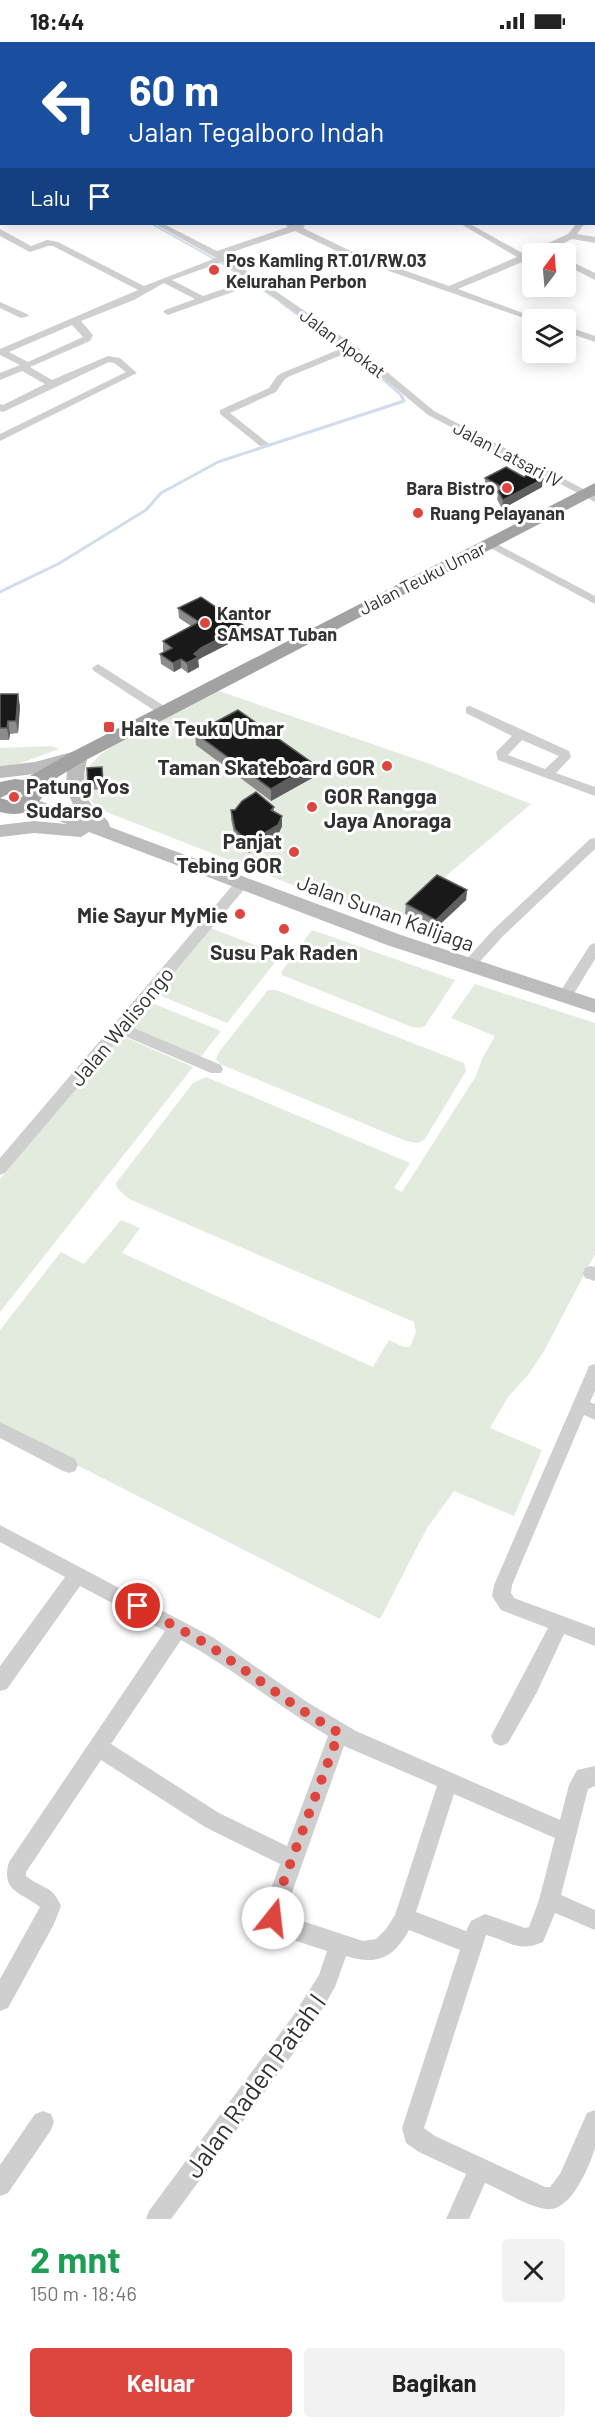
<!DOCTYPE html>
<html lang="id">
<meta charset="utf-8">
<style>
:root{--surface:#fff;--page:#f2f2f2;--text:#222;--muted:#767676;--accent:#dd463f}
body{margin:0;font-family:Barlow,sans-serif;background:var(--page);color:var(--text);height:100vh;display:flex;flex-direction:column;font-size:22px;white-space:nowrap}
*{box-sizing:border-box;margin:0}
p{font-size:20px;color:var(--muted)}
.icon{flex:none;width:33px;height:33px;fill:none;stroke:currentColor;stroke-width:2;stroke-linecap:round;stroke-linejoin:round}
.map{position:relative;height:2177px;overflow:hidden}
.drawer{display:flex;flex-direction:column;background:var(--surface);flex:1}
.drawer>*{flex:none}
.banner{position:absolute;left:0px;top:0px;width:596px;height:183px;box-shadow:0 3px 15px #0003;background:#1a4fa0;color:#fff;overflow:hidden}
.needle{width:39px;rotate:16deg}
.controls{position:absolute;left:522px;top:201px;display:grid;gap:12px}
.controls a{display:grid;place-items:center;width:54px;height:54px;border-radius:6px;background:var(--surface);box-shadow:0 3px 15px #0003;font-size:30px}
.pin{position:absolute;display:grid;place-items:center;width:51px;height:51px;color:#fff;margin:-26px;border:3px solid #fff;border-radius:50%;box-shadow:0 2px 6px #0007}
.me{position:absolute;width:66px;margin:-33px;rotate:16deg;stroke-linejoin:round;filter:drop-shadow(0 0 4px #0008)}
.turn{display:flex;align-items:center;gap:21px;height:126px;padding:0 30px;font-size:27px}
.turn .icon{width:78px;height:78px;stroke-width:2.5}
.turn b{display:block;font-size:42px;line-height:51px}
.then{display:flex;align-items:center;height:57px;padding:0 30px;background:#0003;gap:12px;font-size:22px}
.round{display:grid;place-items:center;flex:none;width:63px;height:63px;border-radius:6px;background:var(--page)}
.headline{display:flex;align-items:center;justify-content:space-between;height:102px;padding:0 30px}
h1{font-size:36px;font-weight:700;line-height:45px;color:#1e9e55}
.action{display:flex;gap:12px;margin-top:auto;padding:12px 30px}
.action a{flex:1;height:69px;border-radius:6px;background:var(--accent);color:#fff;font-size:24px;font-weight:700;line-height:69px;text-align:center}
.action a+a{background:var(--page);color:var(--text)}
.status{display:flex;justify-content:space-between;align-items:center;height:42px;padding:0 30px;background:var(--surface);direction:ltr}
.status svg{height:16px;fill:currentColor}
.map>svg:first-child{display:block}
.green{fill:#e3eade}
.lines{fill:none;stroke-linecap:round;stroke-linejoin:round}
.stream-far1{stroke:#cfddec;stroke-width:2}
.stream{stroke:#cfddec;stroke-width:3}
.minor{fill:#cfcfcf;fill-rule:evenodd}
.tertiary{fill:#cfcfcf;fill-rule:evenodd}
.secondary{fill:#bcbcbc;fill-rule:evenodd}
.trunk{fill:#a2a2a2;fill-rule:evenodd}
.wall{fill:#8c8c8c}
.shaded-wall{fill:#5e5e5e}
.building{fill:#191919;stroke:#5e5e5e;stroke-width:1.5}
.route{stroke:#dd463f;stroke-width:10;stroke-dasharray:0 18}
.poi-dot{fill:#dd463f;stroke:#fff;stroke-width:2}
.labels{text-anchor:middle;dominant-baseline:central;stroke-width:6;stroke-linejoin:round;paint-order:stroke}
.far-poi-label{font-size:18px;font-weight:bold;fill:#323232;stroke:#fff;text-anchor:start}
.far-street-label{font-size:18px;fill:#323232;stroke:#fff}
.poi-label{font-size:21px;font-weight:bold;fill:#323232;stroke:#fff;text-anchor:start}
.street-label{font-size:21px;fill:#323232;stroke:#fff}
.near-street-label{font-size:26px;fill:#323232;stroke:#fff}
</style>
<div class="status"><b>18:44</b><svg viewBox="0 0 49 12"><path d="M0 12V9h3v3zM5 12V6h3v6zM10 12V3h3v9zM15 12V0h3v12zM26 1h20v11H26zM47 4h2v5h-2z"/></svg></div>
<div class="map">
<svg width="595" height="2177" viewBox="0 0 595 2177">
<rect width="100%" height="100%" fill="#fff"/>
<g class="green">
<path d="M216,648l214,74 101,40 -85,72 -51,47 -87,-32 -204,-80c-17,-9 -27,-31 -13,-47 13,-15 33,-24 51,-34 24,-13 49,-27 74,-40z"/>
<polygon points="51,704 59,707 18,722 0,724 0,706"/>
<polygon points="208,885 281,913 227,981 154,951"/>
<polygon points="312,888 455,938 425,984 420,986 412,985 282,933 282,929"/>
<polygon points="475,942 595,981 595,1212 544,1309 528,1333 508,1355 490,1386 542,1408 514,1474 454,1449 427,1486 380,1577 0,1384 0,1288 61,1210 84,1222 121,1178 140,1186 122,1211 373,1325 389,1298 404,1305 410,1305 416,1290 414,1280 129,1157 117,1146 116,1141 193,1041 206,1035 410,1121 394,1146 402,1150 476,1034 482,1017 495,994 451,976"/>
<polygon points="268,948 276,948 464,1021 466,1029 425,1097 418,1101 406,1099 220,1022 216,1017 219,1010"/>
<polygon points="147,959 221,989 199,1017 125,986"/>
<polygon points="120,993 193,1025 0,1270 0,1137"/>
</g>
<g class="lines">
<polyline class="stream-far1" points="152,182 218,219 283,261"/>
<polyline class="stream" points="0,550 58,522 146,468 161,451 218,420 404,359 401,353 373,328 281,260"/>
<g class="minor">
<polygon points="1,0 11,0 2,2 2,4"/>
<polygon points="497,0 507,0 496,2"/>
<polygon points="551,0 563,2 552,2"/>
<rect x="594" y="11" width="1" height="4"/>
<rect x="0" y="17" width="2" height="4"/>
<rect x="0" y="74" width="2" height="5"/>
<polygon points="0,92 2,92 0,97"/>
<rect x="0" y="112" width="2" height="5"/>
<rect x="594" y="175" width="1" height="6"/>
<path d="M155,182h9l53,27 71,-24 -4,-3h17l4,2 -2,2 52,25 94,33 68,-29 -56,-33h9l54,30 44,-20 8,-10h8l-7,10 18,3v6l-23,-4 -31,15h-9v3l-5,3 -69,29 84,31 -10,1 -183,-64 -54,-26 -72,24 134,92 77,64 161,84v7l-167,-87 -77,-64 -63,26 -4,3 -8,12 -46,21 39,31 -9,2 -40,-32v-4l49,-22 8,-12 5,-3 63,-26 -90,-63 -87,31 -5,-3 2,-2 30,-11 -31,-16 -30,17 -53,21 12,14 -3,6 -60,26 22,13 56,-24 12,2 17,15 -137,68v-7l126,-62 -12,-9 -5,-1 -106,50 -3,-1v-7l3,1 42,-21 -23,-13 -22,9v-7l20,-8 -20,-10v-6l138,-59 -85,-44h-5l-18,6 -30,-16v-7l31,17 16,-6 11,2 86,44 72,-28zM222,220l27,18 -46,16 -31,-16zM72,283l11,12 -55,25 -19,-10z"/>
<polygon points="566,217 595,231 595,238 566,223"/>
<polygon points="0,260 27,272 29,274 21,276 0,266"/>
<polygon points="566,284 595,294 595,300 566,290"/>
<polygon points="489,498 595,554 595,562 485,503 484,501"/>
<polygon points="98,622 169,667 169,673 161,673 94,629 92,626"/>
<path d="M470,664l99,45 2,6 -15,16 39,14v9l-97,-36 -2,-8 16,-16 -46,-23v-6zM522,698l37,16 -14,13 -37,-14z"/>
<polygon points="595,796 595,807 503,894 474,926 464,926 462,923 464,920 493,888 590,797"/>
<polygon points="242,836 249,841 247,844 129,984 221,1023 223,1027 221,1031 211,1031 122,993 5,1131 0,1133 0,1116 237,838"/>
<polygon points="595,901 595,917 570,958 560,958 558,954 560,950 590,903"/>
<polygon points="591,1224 595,1225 595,1239 585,1236 583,1231 585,1226"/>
<polygon points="595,1322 595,1349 590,1360 595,1362 595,1378 584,1373 512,1543 511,1551 514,1556 595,1586 595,1604 564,1592 537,1650 508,1701 501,1704 494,1701 491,1694 548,1586 501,1568 492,1554 494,1543 587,1329 589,1324"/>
<polygon points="0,1380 75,1417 78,1423 75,1429 69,1431 63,1429 0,1396"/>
<path d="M0,1483l214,113 93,64 49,29 204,89 9,-35 8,-15 18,-4v20l-7,3 -27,106 34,15v20l-40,-17 -12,29c-25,11 -34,-1 -57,-7l-62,193 11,8 110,51h5l10,-13 27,-61 8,-3c0,12 0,26 0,38 -6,20 -25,65 -49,61 -18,-2 -44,-19 -61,-26l-16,36h-23l20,-45 -47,-22 -13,-9 -4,-15 58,-178 -51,-20c-15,28 -33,36 -63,26l-11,31 -26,45 -138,187h-25l3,-8 144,-195 26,-41 8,-24 -43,-14 -17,-9 -4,-17 17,-47 -75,-37 -104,-67 -75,112v4c15,13 26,8 35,30l-7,18 -46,84 -8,3v-32l40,-72c-17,-14 -40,-15 -31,-45l156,-231 -85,-45 -73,103 -7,2v-25l65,-89 -65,-35zM181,1598c51,28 97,66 147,96l-41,110 -68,-33 -108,-69zM344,1704l93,40 -42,129 -9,14 -10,10 -13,2 -79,-26zM454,1752l101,44 -16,62 -10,27 -4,1 -40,-14 -14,7 -5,10 -50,-19z"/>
<polygon points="43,2069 51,2072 54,2080 51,2088 8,2151 0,2154 0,2123 35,2072"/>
</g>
<g class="tertiary">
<polygon points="402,0 414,0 401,2"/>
<rect x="0" y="153" width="2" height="6"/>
</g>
<path class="secondary" d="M79,708l6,2 3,4c-6,22 -7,41 11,57 5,5 10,7 11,14l291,108 194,64v14l-208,-68 -298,-113 -8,5 -47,-4 -34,4v-12l34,-4 33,3 -44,-17 -3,-4 3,-4 6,-2 52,19c-13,-16 -17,-31 -13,-51l-33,9 -35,4v-12l35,-4z"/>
<path class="trunk" d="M595,441v12l-509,265 -46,28 3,8c-10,17 -24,21 -43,16v-14l14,4 9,-6 -3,-4h-7l-13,6v-16l15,-3 8,1 49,-28z"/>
</g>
<g class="wall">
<polygon points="485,436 542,445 502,467 497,457 498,452 485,444"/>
<polygon points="178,566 244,594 201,616 198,618 199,625 188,631 181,626 174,630 161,622 160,612 165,610 163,609 163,599 191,584 179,576"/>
<polygon points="0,652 20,664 18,691 10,692 9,698 0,698"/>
<polygon points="195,691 314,735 271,759 196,703"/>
<polygon points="102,725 104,747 89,748 87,726"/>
<polygon points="274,765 274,770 282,784 278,793 249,811 235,796 231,777 231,768"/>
<polygon points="467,848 466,858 435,887 405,872 406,862"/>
</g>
<g class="shaded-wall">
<polygon points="543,437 542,445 502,467 503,458"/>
<polygon points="244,584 244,594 201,616 198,618 199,625 188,631 187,621 194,612 201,606"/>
<polygon points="181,617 181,626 174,630 173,621"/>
<polygon points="18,652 20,664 18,691 16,679"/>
<polygon points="8,679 10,692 9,698 7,686"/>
<polygon points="314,722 314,735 271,759 271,747"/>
<polygon points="282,774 282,784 278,793 249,811 248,801"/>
<polygon points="467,848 466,858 435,887 436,878"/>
</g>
<g class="building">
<polygon points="506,425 524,435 531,430 543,437 503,458 498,449 504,446 485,436"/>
<polygon points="201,555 244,584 201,606 194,612 198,615 187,621 181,617 173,621 160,612 172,606 163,599 199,580 178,566"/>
<polygon points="0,652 18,652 16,679 8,679 7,686 0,686"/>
<polygon points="238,668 314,722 271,747 195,691"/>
<polygon points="102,725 103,741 88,742 87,726"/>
<polygon points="256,750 274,765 271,768 282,774 278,783 248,801 235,787 231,768 235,768 242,759"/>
<polygon points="437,833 467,848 436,878 406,862"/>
</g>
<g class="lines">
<polyline class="route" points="138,1564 207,1602 300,1667 339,1691 276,1860 273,1876"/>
</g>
<g class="poi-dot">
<circle cx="214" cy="228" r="6"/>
<circle cx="507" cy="446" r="6"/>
<circle cx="418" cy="471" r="6"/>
<circle cx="205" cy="581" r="6"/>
<rect x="103" y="679" width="12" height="12" rx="3"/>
<circle cx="387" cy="724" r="6"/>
<circle cx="14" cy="755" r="6"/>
<circle cx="312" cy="765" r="6"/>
<circle cx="294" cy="810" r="6"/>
<circle cx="240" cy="872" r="6"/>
<circle cx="284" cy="887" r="6"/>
</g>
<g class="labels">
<g class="far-poi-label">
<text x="226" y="218">Pos Kamling RT.01/RW.03<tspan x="226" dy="21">Kelurahan Perbon</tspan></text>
<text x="495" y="446" text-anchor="end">Bara Bistro</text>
<text x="430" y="471">Ruang Pelayanan</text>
<text x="217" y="571">Kantor<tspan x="217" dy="21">SAMSAT Tuban</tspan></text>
</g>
<g class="far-street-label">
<text transform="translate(343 301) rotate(37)">Jalan Apokat</text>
<text transform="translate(508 412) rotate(28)">Jalan Latsari IV</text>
<text transform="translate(422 536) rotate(-27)">Jalan Teuku Umar</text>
</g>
<g class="poi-label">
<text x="121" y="685">Halte Teuku Umar</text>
<text x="375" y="724" text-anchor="end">Taman Skateboard GOR</text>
<text x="26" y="743">Patung Yos<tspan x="26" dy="24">Sudarso</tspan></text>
<text x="324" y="753">GOR Rangga<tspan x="324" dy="24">Jaya Anoraga</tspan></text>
<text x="282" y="798" text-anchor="end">Panjat<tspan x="282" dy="24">Tebing GOR</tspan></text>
<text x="228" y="872" text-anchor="end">Mie Sayur MyMie</text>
<text x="284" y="909" text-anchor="middle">Susu Pak Raden</text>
</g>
<g class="street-label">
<text transform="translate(386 870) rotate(20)">Jalan Sunan Kalijaga</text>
<text transform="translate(121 984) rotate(-50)">Jalan Walisongo</text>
</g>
<g class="near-street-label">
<text transform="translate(254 2043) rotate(-54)">Jalan Raden Patah I</text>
</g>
</g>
</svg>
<div class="controls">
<a><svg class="needle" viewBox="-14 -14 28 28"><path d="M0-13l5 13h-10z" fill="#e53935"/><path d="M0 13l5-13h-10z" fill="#767676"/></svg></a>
<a><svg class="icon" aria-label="layers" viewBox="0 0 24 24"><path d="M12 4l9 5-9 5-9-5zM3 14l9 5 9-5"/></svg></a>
</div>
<div class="pin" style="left:138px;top:1564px;background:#d93025"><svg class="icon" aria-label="arrive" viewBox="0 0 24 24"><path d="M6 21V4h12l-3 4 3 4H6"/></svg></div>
<svg class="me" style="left:273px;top:1876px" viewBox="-20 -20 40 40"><circle r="19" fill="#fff"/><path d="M0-13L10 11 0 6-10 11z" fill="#dd463f"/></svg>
<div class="banner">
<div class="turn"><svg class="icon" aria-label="left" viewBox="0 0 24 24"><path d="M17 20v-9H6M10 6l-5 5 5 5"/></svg><div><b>60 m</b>Jalan Tegalboro Indah</div></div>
<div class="then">Lalu<svg class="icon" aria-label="arrive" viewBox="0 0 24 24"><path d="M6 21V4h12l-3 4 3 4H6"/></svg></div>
</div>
</div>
<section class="drawer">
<div class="headline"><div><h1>2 mnt</h1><p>150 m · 18:46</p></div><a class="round"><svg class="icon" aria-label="close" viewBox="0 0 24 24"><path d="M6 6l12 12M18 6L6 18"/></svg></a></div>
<div class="action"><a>Keluar</a><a>Bagikan</a></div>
</section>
